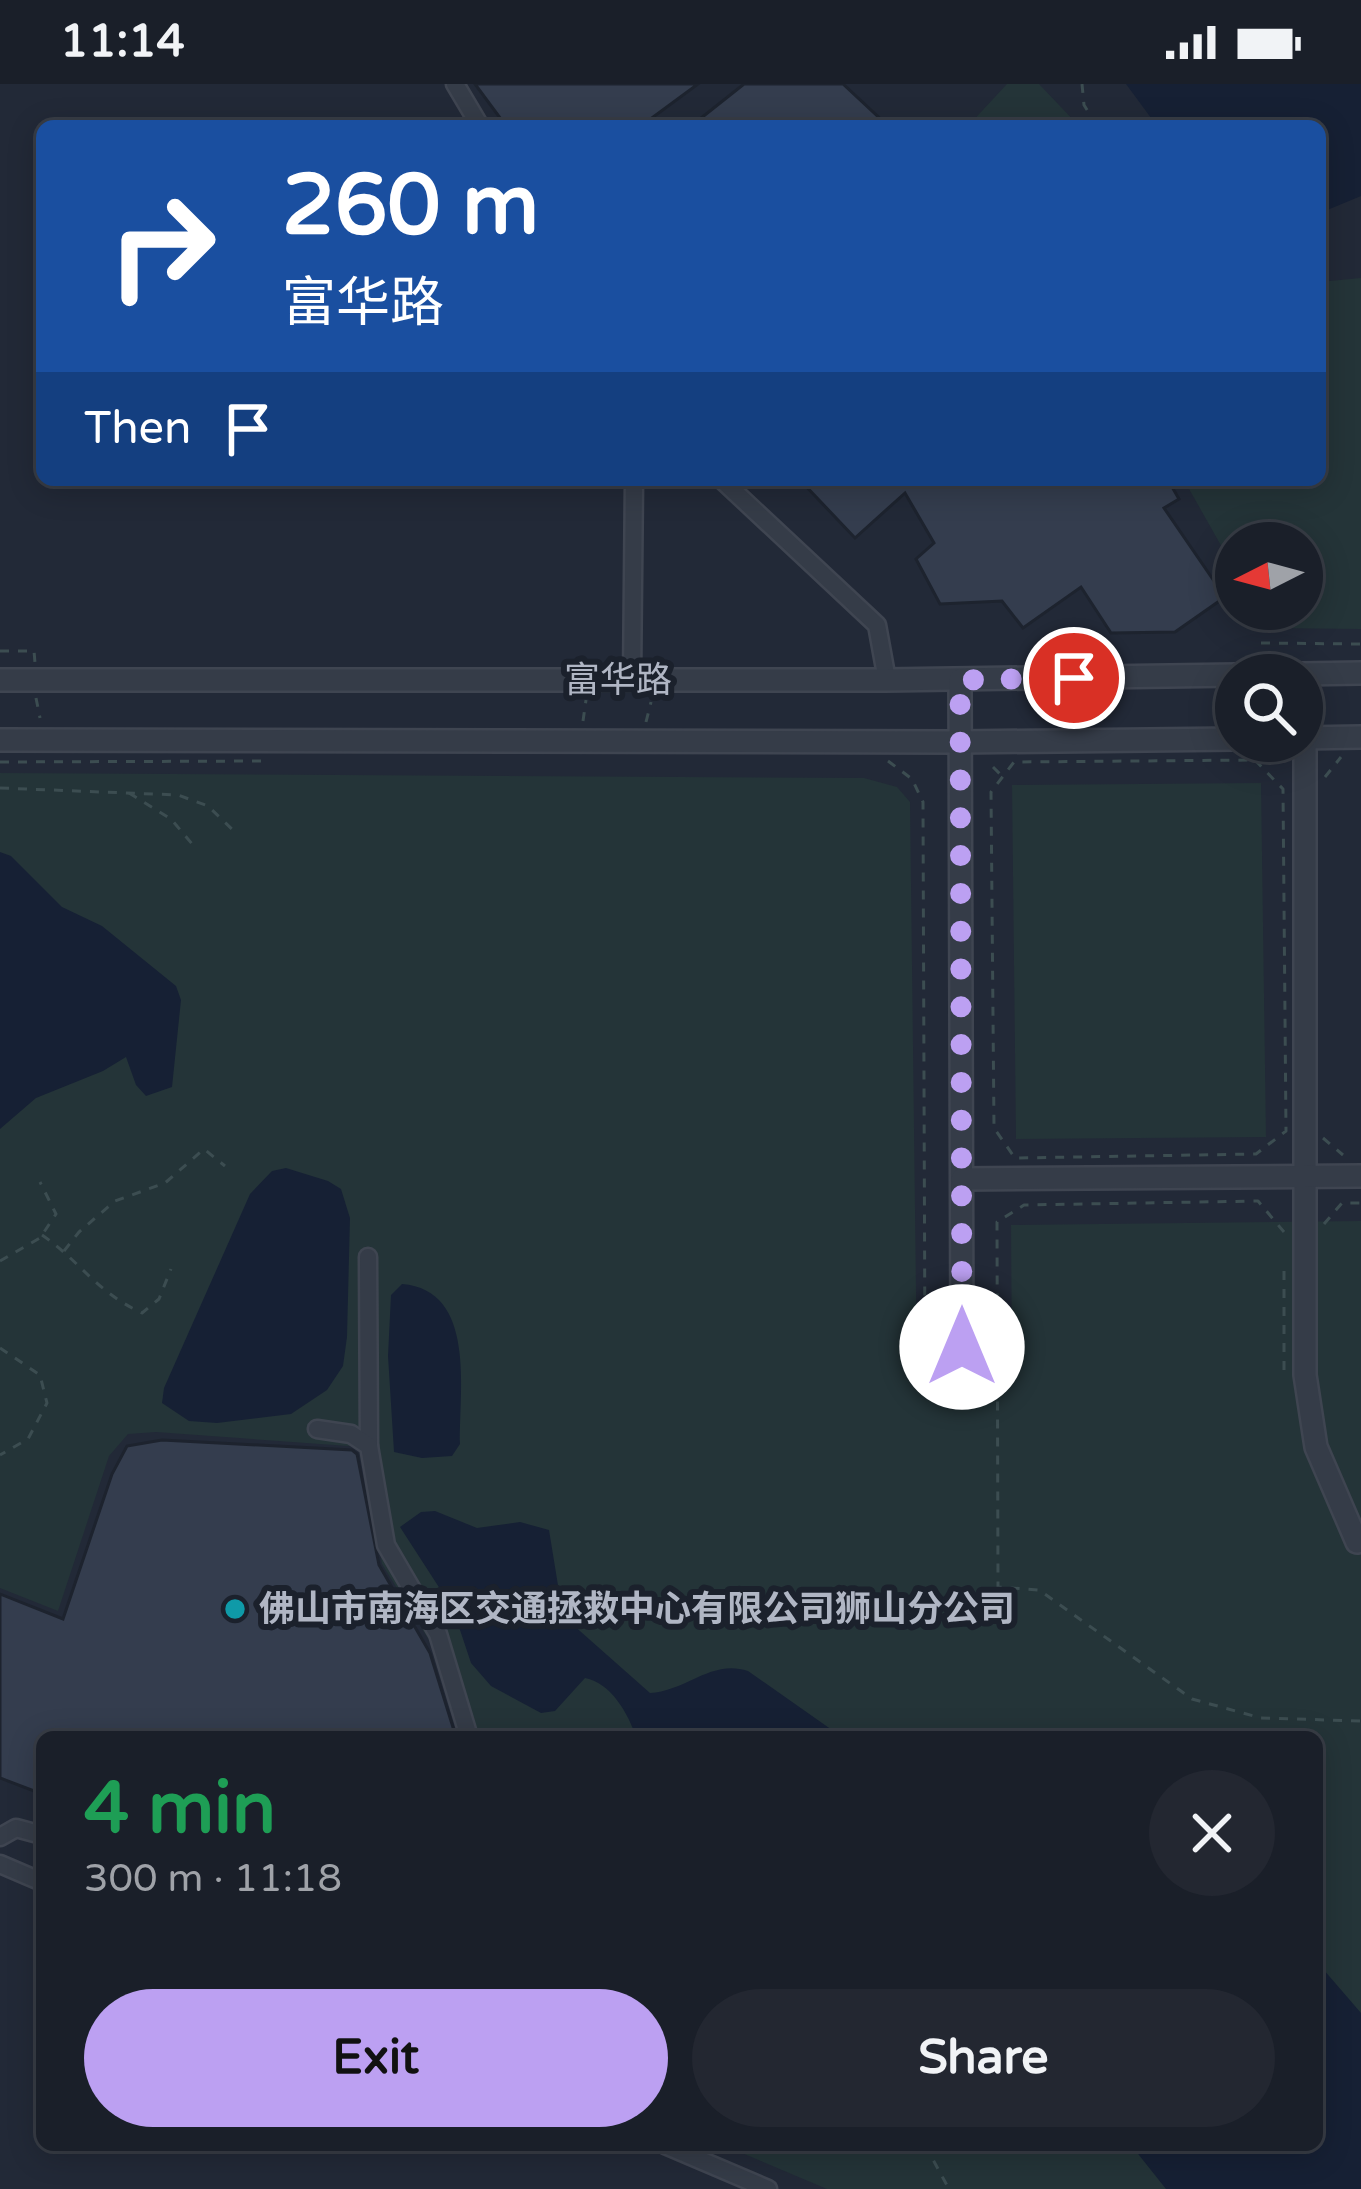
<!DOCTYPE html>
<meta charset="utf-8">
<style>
:root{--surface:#1a1f29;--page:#232731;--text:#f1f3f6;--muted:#9fa2a8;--line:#383d46;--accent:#bca0f2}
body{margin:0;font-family:"Varela Round","Noto Sans SC",sans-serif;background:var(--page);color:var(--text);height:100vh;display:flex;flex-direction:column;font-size:45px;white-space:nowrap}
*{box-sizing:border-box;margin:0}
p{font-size:39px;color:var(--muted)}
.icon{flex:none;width:66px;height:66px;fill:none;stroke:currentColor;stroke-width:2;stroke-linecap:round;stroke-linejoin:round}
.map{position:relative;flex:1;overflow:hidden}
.sheet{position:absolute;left:36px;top:1647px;width:1287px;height:420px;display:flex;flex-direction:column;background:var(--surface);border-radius:18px;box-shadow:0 6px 30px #0003,0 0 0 3px var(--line)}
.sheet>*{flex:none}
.top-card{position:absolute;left:36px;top:36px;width:1290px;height:366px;border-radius:18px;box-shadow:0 6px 30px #0003,0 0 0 3px var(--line);background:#1a4fa0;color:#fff;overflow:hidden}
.needle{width:78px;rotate:264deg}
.buttons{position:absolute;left:1215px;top:438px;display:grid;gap:24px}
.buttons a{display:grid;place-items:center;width:108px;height:108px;border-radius:50%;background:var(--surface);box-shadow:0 6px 30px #0003,0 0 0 3px var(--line);font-size:60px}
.pin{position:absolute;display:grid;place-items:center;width:102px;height:102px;color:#fff;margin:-51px;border:6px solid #fff;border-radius:50%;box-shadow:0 3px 12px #0007}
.me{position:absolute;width:132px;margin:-66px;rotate:0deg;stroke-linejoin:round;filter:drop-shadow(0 0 9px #0008)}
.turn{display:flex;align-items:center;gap:42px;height:252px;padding:0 48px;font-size:54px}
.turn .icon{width:156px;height:156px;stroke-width:2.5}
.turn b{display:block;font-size:84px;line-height:102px}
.then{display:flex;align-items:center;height:114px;padding:0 48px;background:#0003;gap:24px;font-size:45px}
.round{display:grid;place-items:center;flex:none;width:126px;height:126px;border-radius:63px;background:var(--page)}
.overview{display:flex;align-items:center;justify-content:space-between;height:204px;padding:0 48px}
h1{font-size:72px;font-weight:800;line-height:90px;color:#1e9e55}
.primary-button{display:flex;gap:24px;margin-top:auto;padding:24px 48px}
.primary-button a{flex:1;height:138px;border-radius:72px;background:var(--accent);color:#111;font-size:48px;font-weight:800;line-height:138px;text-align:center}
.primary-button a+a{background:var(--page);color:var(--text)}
.status{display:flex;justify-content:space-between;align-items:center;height:84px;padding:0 60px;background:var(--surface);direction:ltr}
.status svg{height:33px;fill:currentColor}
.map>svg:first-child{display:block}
.green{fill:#243438}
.water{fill:#162034}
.building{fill:#343d4e;stroke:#1d232e;stroke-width:3}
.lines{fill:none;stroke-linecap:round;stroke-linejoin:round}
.minor-casing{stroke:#3f4551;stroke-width:21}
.tertiary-casing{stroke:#3f4551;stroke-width:26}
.path{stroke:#3c4d51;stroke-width:3;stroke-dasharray:9 9;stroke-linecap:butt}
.minor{stroke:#353c48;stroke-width:16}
.tertiary{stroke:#353c48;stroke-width:21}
.route{stroke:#bca0f2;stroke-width:21;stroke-dasharray:0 37.8}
.culture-dot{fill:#0f9aa8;stroke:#1b212c;stroke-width:4.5}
.labels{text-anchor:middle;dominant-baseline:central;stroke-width:12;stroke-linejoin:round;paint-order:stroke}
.street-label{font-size:36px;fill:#b0b6c4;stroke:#1b212c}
.poi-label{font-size:36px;font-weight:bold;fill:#b0b6c4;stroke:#1b212c;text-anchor:start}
</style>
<div class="status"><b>11:14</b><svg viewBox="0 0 49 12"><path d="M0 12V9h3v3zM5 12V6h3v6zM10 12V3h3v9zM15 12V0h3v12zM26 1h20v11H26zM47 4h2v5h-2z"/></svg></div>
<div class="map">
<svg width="1361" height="2105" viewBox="0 0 1361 2105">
<rect width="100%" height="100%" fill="#222937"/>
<g class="green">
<polygon points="1007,0 1039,0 1079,42 968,42"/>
<polygon points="1361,194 1361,545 1268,544 1257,525 1302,525 1302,459 1236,459 1236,488 1184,396 1320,396 1320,198"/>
<polygon points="0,689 864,694 897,703 910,718 917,1289 1012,1292 1011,1141 1361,1137 1361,2105 827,2105 723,2061 1317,2061 1317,1653 463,1653 437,1569 382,1480 362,1363 156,1348 128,1350 109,1372 58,1527 0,1504"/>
<polygon points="1261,699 1266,1053 1016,1055 1012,701"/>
</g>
<g class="water">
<polygon points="1126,0 1361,0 1361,112 1320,129 1320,42 1157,42"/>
<polygon points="0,768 11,772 62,823 102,842 176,902 181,916 172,1003 146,1012 136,1001 126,973 103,987 36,1014 0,1045"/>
<polygon points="286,1084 328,1097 341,1105 350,1134 347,1253 343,1282 327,1306 291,1330 217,1339 189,1337 162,1319 164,1304 250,1110 272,1087"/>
<path d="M402,1200c75,6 57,107 58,160l-8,12 -30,2 -28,-6 -6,-96 3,-61z"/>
<path d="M435,1427l42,17 43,-6 29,8 14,86 87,77c37,-2 61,-34 98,-22l94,66h-206c-8,-24 -25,-54 -51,-59l-30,33 -14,2 -50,-27 -20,-23 -18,-54 -53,-82 21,-15z"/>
<polygon points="1317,1878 1361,1929 1361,2105 1166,2105 1131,2061 1317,2061"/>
</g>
<g class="building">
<polygon points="475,0 698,0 641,42 506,42"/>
<polygon points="744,0 843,0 888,42 691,42"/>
<polygon points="800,396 1168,396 1179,415 1164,424 1225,513 1175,548 1111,549 1081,503 1023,544 1002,517 940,520 916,475 934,459 905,409 855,454"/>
<polygon points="162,1356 352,1366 357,1370 379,1481 430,1569 456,1653 42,1653 42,1710 0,1694 0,1510 63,1535 112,1390 127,1362"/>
</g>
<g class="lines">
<defs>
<g id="minor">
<polyline points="455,0 480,42"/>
<polyline points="722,396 877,541 887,596"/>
<polyline points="632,596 634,396"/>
<polyline points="368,1173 369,1362"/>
<polyline points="317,1345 351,1350 369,1362 386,1461 438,1550 469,1653"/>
<polyline points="0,1753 16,1744 42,1751"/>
<polyline points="0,1780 42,1798"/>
<polyline points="665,2061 768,2105"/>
</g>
<g id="tertiary">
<polyline points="1247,591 1361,589"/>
<polyline points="0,596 887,596 1236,591"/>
<polyline points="960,596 962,1263"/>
<polyline points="1302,654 1361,653"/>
<polyline points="1305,654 1305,1291 1316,1363 1357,1458"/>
<polyline points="0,656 960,658 1236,655"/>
<polyline points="962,1095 1361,1092"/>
</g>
</defs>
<use href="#minor" class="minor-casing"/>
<use href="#tertiary" class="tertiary-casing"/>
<g class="path">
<polyline points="1082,0 1084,21 1097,42"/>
<polyline points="1320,173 1322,173"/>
<polyline points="1261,559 1361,560"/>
<polyline points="0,567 34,567 35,579"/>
<polyline points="36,614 40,634"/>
<polyline points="583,637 586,616"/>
<polyline points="646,638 651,618"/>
<polygon points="1255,676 1283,705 1286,1047 1256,1070 1015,1074 994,1044 991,708 1014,678"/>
<polyline points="888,677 912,695 923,718 925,1279"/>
<polyline points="0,678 261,677"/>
<polyline points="993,683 1001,691"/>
<polyline points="1325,693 1341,673"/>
<polyline points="0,704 178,711 208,722 236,749"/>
<polyline points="129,709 171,735 193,761"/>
<polyline points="1323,1054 1343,1071"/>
<polyline points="1324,1140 1342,1119 1361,1119"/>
<polyline points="1284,1148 1258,1117 1024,1121 997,1138 998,1503 1039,1506 1192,1615 1261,1634 1361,1637"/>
<path d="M42,1151c39,27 53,56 100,78l17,-14 12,-30"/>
<polyline points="64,1167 79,1148 115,1117 165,1099 204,1065 225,1082"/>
<polyline points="0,1177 40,1154 56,1130 40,1098"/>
<polyline points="0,1264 40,1291 47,1319 28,1355 0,1371"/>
<polyline points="1284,1286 1284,1181"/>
<polyline points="925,2061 949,2105"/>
</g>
<use href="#minor" class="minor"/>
<use href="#tertiary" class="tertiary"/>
</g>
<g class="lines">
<polyline class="route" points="962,1263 960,596 1074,594"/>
</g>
<circle class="culture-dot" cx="235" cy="1525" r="12"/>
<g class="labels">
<g class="street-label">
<text x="618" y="596">富华路</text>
</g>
<g class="poi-label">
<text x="259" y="1525">佛山市南海区交通拯救中心有限公司狮山分公司</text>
</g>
</g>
</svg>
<div class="buttons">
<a><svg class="needle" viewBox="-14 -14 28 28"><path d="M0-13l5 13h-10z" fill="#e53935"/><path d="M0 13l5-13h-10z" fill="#9fa2a8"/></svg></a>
<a><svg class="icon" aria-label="search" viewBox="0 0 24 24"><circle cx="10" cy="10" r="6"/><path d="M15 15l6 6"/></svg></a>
</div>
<div class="pin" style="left:1074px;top:594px;background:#d93025"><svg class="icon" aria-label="arrive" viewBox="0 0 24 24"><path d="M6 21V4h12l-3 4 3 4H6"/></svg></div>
<svg class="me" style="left:962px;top:1263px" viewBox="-20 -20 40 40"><circle r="19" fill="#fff"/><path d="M0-13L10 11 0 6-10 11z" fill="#bca0f2"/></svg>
<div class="top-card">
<div class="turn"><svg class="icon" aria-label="right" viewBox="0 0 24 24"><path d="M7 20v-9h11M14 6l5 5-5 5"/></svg><div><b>260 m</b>富华路</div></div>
<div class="then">Then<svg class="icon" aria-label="arrive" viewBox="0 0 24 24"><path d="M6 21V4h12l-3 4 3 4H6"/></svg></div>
</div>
<section class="sheet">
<div class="overview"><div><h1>4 min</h1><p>300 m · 11:18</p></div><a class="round"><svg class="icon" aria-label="close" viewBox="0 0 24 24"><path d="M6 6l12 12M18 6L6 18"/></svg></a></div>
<div class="primary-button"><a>Exit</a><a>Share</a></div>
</section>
</div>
